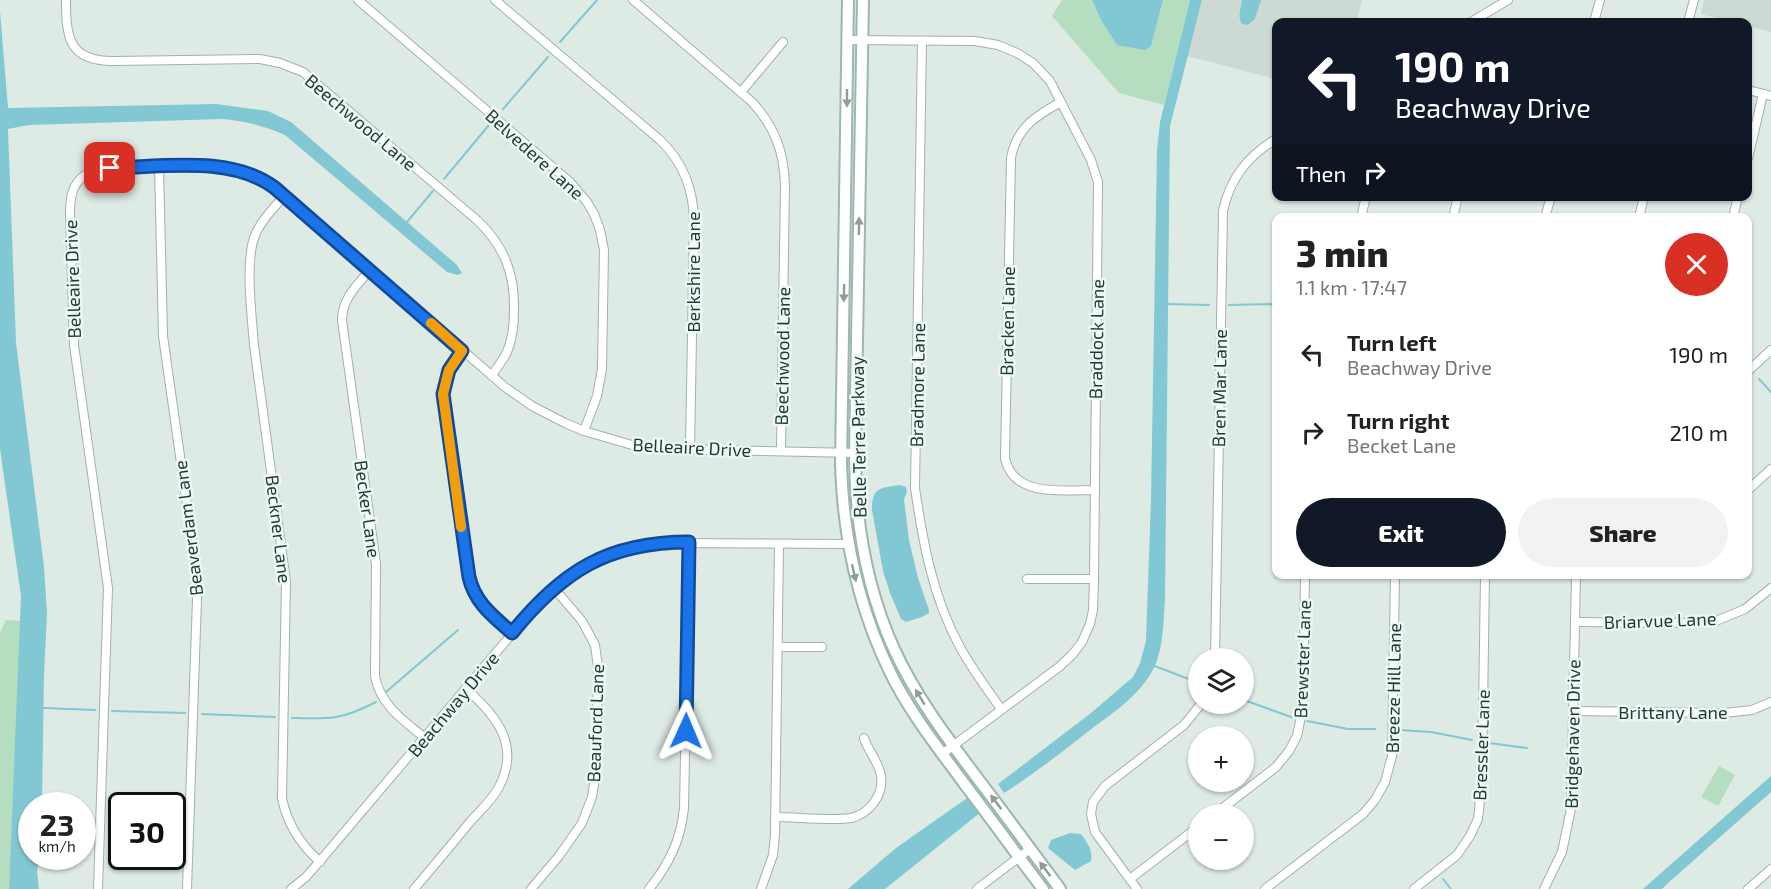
<!DOCTYPE html>
<meta charset="utf-8">
<style>
:root{--surface:#fff;--page:#f2f2f2;--text:#222;--muted:#767676;--accent:#111827}
body{margin:0;font-family:"Exo 2",sans-serif;background:var(--page);color:var(--text);height:100vh;display:flex;flex-direction:column;font-size:22px;white-space:nowrap}
*{box-sizing:border-box;margin:0}
p{font-size:20px;color:var(--muted)}
.icon{flex:none;width:33px;height:33px;fill:none;stroke:currentColor;stroke-width:2;stroke-linecap:round;stroke-linejoin:round}
.map{position:relative;flex:1;overflow:hidden}
.drawer{position:absolute;left:1272px;top:213px;width:480px;height:366px;display:flex;flex-direction:column;background:var(--surface);border-radius:12px;box-shadow:0 2px 4px #0004}
.drawer>*{flex:none}
.hud{position:absolute;left:1272px;top:18px;width:480px;height:183px;border-radius:12px;box-shadow:0 2px 4px #0004;background:#111827;color:#fff;overflow:hidden}
.buttons{position:absolute;left:1188px;top:648px;display:grid;gap:12px}
.buttons a{display:grid;place-items:center;width:66px;height:66px;border-radius:50%;background:var(--surface);box-shadow:0 2px 4px #0004;font-size:30px}
.speed{position:absolute;left:18px;top:792px;display:flex;gap:12px;font-size:30px;font-weight:700;text-align:center}
.speed>*{display:grid;place-content:center;width:78px;height:78px;border-radius:50%;background:var(--surface);box-shadow:0 2px 4px #0004;line-height:1}
.speed small{font-size:15px;font-weight:400}
.speed .limit{border:3px solid #111;border-radius:9px;background:#fff;color:#111}
.pin{position:absolute;display:grid;place-items:center;width:51px;height:51px;color:#fff;margin:-26px;border-radius:12px;box-shadow:0 3px 9px #0006}
.me{position:absolute;width:66px;margin:-33px;rotate:1deg;stroke-linejoin:round;filter:drop-shadow(0 0 4px #0008)}
.turn{display:flex;align-items:center;gap:21px;height:126px;padding:0 24px;font-size:27px}
.turn .icon{width:78px;height:78px;stroke-width:2.5}
.turn b{display:block;font-size:42px;line-height:51px}
.then{display:flex;align-items:center;height:57px;padding:0 24px;background:#0003;gap:12px;font-size:22px}
.round{display:grid;place-items:center;flex:none;width:63px;height:63px;border-radius:32px;background:var(--page)}
.headline{display:flex;align-items:center;justify-content:space-between;height:102px;padding:0 24px}
h1{font-size:36px;font-weight:800;line-height:45px}
.action{display:flex;gap:12px;margin-top:auto;padding:12px 24px}
.action a{flex:1;height:69px;border-radius:36px;background:var(--accent);color:#fff;font-size:24px;font-weight:800;line-height:69px;text-align:center}
.action a+a{background:var(--page);color:var(--text)}
ul{padding:0;list-style:none}
li{display:flex;align-items:center;gap:18px;height:78px;padding:0 24px}
li div{flex:1}
li b{display:block;font-size:22px}
li em{font-style:normal}
.map>svg:first-child{display:block}
.built{fill:#ccdad3}
.green{fill:#b5ddbf}
.water{fill:#82c8d4}
.lines{fill:none;stroke-linecap:round;stroke-linejoin:round}
.stream{stroke:#82c8d4;stroke-width:2}
.street-casing{stroke:#a1b2ab;stroke-width:10}
.secondary-casing{stroke:#9cb7ad;stroke-width:14}
.street{stroke:#fff;stroke-width:8}
.secondary{stroke:#fff;stroke-width:10}
.oneway{fill:#8e9d99}
.route-casing{stroke:#114b97;stroke-width:15}
.route{stroke:#1a73e8;stroke-width:10}
.slow{stroke:#f59e0b;stroke-width:10}
.labels{text-anchor:middle;dominant-baseline:central;stroke-width:5;stroke-linejoin:round;paint-order:stroke}
.street-label{font-size:18px;fill:#1e3b33;stroke:#eef7f2}
</style>
<div class="map">
<svg width="1771" height="889" viewBox="0 0 1771 889">
<rect width="100%" height="100%" fill="#deeae4"/>
<g class="built">
<polygon points="1202,0 1362,0 1356,22 1276,22 1276,75 1272,78 1187,56"/>
<polygon points="1704,0 1771,0 1771,32 1748,26 1748,22 1733,22 1701,14"/>
</g>
<g class="green">
<polygon points="1062,0 1092,0 1102,22 1117,45 1151,46 1163,0 1190,0 1164,105 1119,93 1052,16"/>
<polygon points="6,620 21,621 9,889 0,889 0,633"/>
<polygon points="1719,766 1735,775 1718,806 1701,797"/>
</g>
<g class="water">
<polygon points="1092,0 1163,0 1151,46 1145,50 1117,45 1102,22"/>
<path d="M1190,0h12l-32,126 -5,472c-2,27 -1,58 -17,80 -15,22 -38,37 -58,52 -28,22 -56,44 -86,63l-6,-9 93,-71 42,-36 7,-14 6,-22 5,-142 6,-349 3,-28z"/>
<path d="M1242,0h19l-6,19 -7,6 -6,-1c-5,-8 -1,-15 0,-24z"/>
<path d="M0,11l8,97 208,-4 52,7 23,11 166,143 5,8 -4,2 -11,-3 -162,-137c-20,-9 -41,-14 -62,-16l-194,6 -21,4 8,214 28,224 3,46 -3,61 -2,131 -10,1v50l7,1 -2,15 2,17h-30l12,-293 -21,-147z"/>
<path d="M900,485l6,2 1,5 -3,7 5,41 9,38 11,32v3l-7,4 -16,5 -5,-3 -11,-26 -7,-22 -11,-61c0,-23 8,-22 28,-25z"/>
<polygon points="1771,776 1771,792 1668,883 1662,889 1643,889"/>
<polygon points="970,796 981,812 885,889 848,889 896,848"/>
<path d="M1070,833l11,1c6,8 12,16 10,27l-16,9 -27,-22 3,-8z"/>
</g>
<g class="lines">
<g class="stream">
<polyline points="560,42 597,0"/>
<polyline points="503,109 548,57"/>
<polyline points="444,179 489,125"/>
<polyline points="407,222 433,191"/>
<polyline points="1167,304 1209,305"/>
<polyline points="1229,305 1270,304 1276,307"/>
<polyline points="1759,379 1771,392"/>
<polyline points="1152,665 1194,681"/>
<polyline points="386,692 458,630"/>
<polyline points="1244,700 1294,718"/>
<polyline points="44,708 95,710"/>
<polyline points="112,711 185,713"/>
<polyline points="202,714 275,717"/>
<path d="M292,718c38,1 49,2 84,-16"/>
<polyline points="1307,721 1348,729 1375,729"/>
<polyline points="1400,730 1431,732 1472,740"/>
<polyline points="1489,743 1527,748"/>
<polyline points="1443,879 1451,889"/>
</g>
<defs>
<g id="street">
<path d="M66,0c0,38 3,61 47,61l147,-2 20,4 23,9 175,149c26,25 37,53 36,89 0,14 -1,28 -7,42 -4,8 -10,16 -15,23"/>
<polyline points="358,0 570,182 587,202 594,214 600,230 604,250 602,369 597,396 584,431"/>
<path d="M495,0l165,140c24,23 34,51 34,83l-4,226"/>
<path d="M633,0l119,102c23,25 32,50 33,83l-4,266"/>
<polyline points="1471,22 1508,0"/>
<polyline points="1594,22 1600,0"/>
<polyline points="1688,22 1694,0"/>
<polyline points="847,40 975,41 998,45 1017,53 1033,63 1050,81 1091,160 1098,182 1094,579 1093,610 1090,624 1082,642 1072,655 1059,667 942,754"/>
<path d="M922,41l-7,447c8,55 18,110 45,159 12,22 27,42 41,62"/>
<polyline points="1748,90 1771,96"/>
<polyline points="741,92 783,42"/>
<path d="M1061,102c-24,13 -45,26 -50,56l-6,300c8,40 59,32 89,32"/>
<polyline points="1748,158 1763,94"/>
<polyline points="159,167 163,336 194,555 197,599 187,889"/>
<path d="M284,196c-10,12 -22,23 -28,37 -12,25 -4,84 -2,112l32,237 -4,216c5,26 18,46 38,64"/>
<polyline points="1361,218 1366,196"/>
<polyline points="1453,218 1458,196"/>
<polyline points="1545,218 1551,196"/>
<polyline points="1639,218 1644,196"/>
<polyline points="1733,218 1738,196"/>
<path d="M370,270c-13,15 -28,29 -28,50l34,244 -1,112c5,29 29,45 50,62"/>
<path d="M462,351l-13,19 -6,24 26,183c6,26 24,39 43,56"/>
<polyline points="1748,371 1771,350"/>
<polyline points="1748,490 1771,469"/>
<polyline points="1027,579 1094,579"/>
<polyline points="1575,622 1684,623 1716,621 1745,609 1771,588"/>
<polyline points="778,647 822,647"/>
<path d="M1215,658l8,-447c7,-33 25,-55 53,-72"/>
<polyline points="1573,711 1724,713 1752,710 1771,702"/>
<polyline points="1215,814 1276,767 1289,751 1297,736 1303,707 1305,574"/>
<path d="M775,817c22,0 55,4 76,1 18,-4 33,-23 30,-42 -2,-14 -13,-25 -17,-38"/>
<polyline points="1130,879 1198,827"/>
<path d="M98,889l10,-301 -34,-243 -4,-132c0,-15 2,-29 15,-38 15,-10 127,-11 148,-6 15,3 30,10 42,19l230,199 27,19 33,17 19,8 48,14 35,4 188,4"/>
<path d="M291,889l15,-12 19,-22 213,-252c36,-36 71,-53 122,-60l188,1"/>
<path d="M414,889c19,-22 37,-44 56,-67 10,-11 22,-22 29,-35 22,-42 -3,-72 -33,-98"/>
<polyline points="531,889 559,856 582,823 592,797 596,770 598,667 595,645 582,621 553,587"/>
<path d="M649,889c20,-25 32,-49 35,-81l5,-266"/>
<polyline points="761,889 773,855 775,835 779,544"/>
<polyline points="977,889 1030,849"/>
<polyline points="1137,889 1095,832 1091,814 1093,802 1105,786 1184,725 1201,704"/>
<polyline points="1265,889 1363,814 1375,800 1385,782 1392,756 1395,574"/>
<polyline points="1414,889 1457,855 1470,836 1478,819 1482,779 1485,574"/>
<polyline points="1544,889 1562,852 1571,809 1576,574"/>
<polyline points="1748,889 1771,869"/>
</g>
<g id="secondary">
<path d="M848,0l-7,464c2,73 17,142 49,208 20,41 49,77 76,114 26,34 51,69 77,103"/>
<path d="M863,0l-8,453c0,67 11,134 39,196 21,46 51,86 81,126 29,38 57,76 85,114"/>
</g>
</defs>
<use href="#street" class="street-casing"/>
<use href="#secondary" class="secondary-casing"/>
<use href="#street" class="street"/>
<use href="#secondary" class="secondary"/>
</g>
<defs><path id="oneway-solid" d="M-6-.8H1V-3.2L6.5 0L1 3.2V.8H-6Z" transform="scale(1.5)"/></defs>
<g class="oneway">
<use href="#oneway-solid" transform="translate(847 98) rotate(90)"/>
<use href="#oneway-solid" transform="translate(859 226) rotate(-89)"/>
<use href="#oneway-solid" transform="translate(844 293) rotate(91)"/>
<use href="#oneway-solid" transform="translate(854 573) rotate(77)"/>
<use href="#oneway-solid" transform="translate(920 697) rotate(-121)"/>
<use href="#oneway-solid" transform="translate(996 802) rotate(-127)"/>
<use href="#oneway-solid" transform="translate(1045 869) rotate(-127)"/>
</g>
<g class="lines">
<defs>
<path id="route" d="M110,168c52,-1 122,-13 165,20l187,163 -13,19 -6,24 26,183c6,26 24,39 43,56 50,-62 96,-91 177,-91l-3,189"/>
</defs>
<use href="#route" class="route-casing"/>
<use href="#route" class="route"/>
<polyline class="slow" points="431,323 462,351 449,370 443,394 461,527"/>
</g>
<g class="labels">
<g class="street-label">
<text transform="translate(361 122) rotate(40)">Beechwood Lane</text>
<text transform="translate(535 154) rotate(42)">Belvedere Lane</text>
<text transform="translate(693 272) rotate(-90)">Berkshire Lane</text>
<text transform="translate(72 279) rotate(-92)">Belleaire Drive</text>
<text transform="translate(1007 321) rotate(-89)">Bracken Lane</text>
<text transform="translate(1096 339) rotate(-89)">Braddock Lane</text>
<text transform="translate(782 356) rotate(-89)">Beechwood Lane</text>
<text transform="translate(917 385) rotate(-89)">Bradmore Lane</text>
<text transform="translate(1219 388) rotate(-89)">Bren Mar Lane</text>
<text transform="translate(858 437) rotate(-91)">Belle Terre Parkway</text>
<text transform="translate(692 447) rotate(3)">Belleaire Drive</text>
<text transform="translate(368 509) rotate(82)">Becker Lane</text>
<text transform="translate(188 528) rotate(-97)">Beaverdam Lane</text>
<text transform="translate(279 529) rotate(83)">Beckner Lane</text>
<text transform="translate(1660 620) rotate(-2)">Briarvue Lane</text>
<text transform="translate(1302 659) rotate(-88)">Brewster Lane</text>
<text transform="translate(1393 688) rotate(-89)">Breeze Hill Lane</text>
<text transform="translate(453 704) rotate(-50)">Beachway Drive</text>
<text x="1673" y="712">Brittany Lane</text>
<text transform="translate(595 723) rotate(-88)">Beauford Lane</text>
<text transform="translate(1572 734) rotate(-89)">Bridgehaven Drive</text>
<text transform="translate(1481 745) rotate(-88)">Bressler Lane</text>
</g>
</g>
</svg>
<div class="buttons">
<a><svg class="icon" aria-label="layers" viewBox="0 0 24 24"><path d="M12 4l9 5-9 5-9-5zM3 14l9 5 9-5"/></svg></a>
<a>+</a>
<a>−</a>
</div>
<div class="speed"><div>23<small>km/h</small></div><div class="limit">30</div></div>
<div class="pin" style="left:110px;top:168px;background:#d93025"><svg class="icon" aria-label="arrive" viewBox="0 0 24 24"><path d="M6 21V4h12l-3 4 3 4H6"/></svg></div>
<svg class="me" style="left:686px;top:731px" viewBox="-20 -20 40 40"><path d="M0-17L14 15 0 8-14 15z" fill="#1a73e8" stroke="#fff" stroke-width="4"/></svg>
<div class="hud">
<div class="turn"><svg class="icon" aria-label="left" viewBox="0 0 24 24"><path d="M17 20v-9H6M10 6l-5 5 5 5"/></svg><div><b>190 m</b>Beachway Drive</div></div>
<div class="then">Then<svg class="icon" aria-label="right" viewBox="0 0 24 24"><path d="M7 20v-9h11M14 6l5 5-5 5"/></svg></div>
</div>
<section class="drawer">
<div class="headline"><div><h1>3 min</h1><p>1.1 km · 17:47</p></div><a class="round" style="background:#d93025;color:#fff"><svg class="icon" aria-label="close" viewBox="0 0 24 24"><path d="M6 6l12 12M18 6L6 18"/></svg></a></div>
<ul>
<li><svg class="icon" aria-label="left" viewBox="0 0 24 24"><path d="M17 20v-9H6M10 6l-5 5 5 5"/></svg><div><b>Turn left</b><p>Beachway Drive</p></div><em>190 m</em></li>
<li><svg class="icon" aria-label="right" viewBox="0 0 24 24"><path d="M7 20v-9h11M14 6l5 5-5 5"/></svg><div><b>Turn right</b><p>Becket Lane</p></div><em>210 m</em></li>
</ul>
<div class="action"><a>Exit</a><a>Share</a></div>
</section>
</div>
